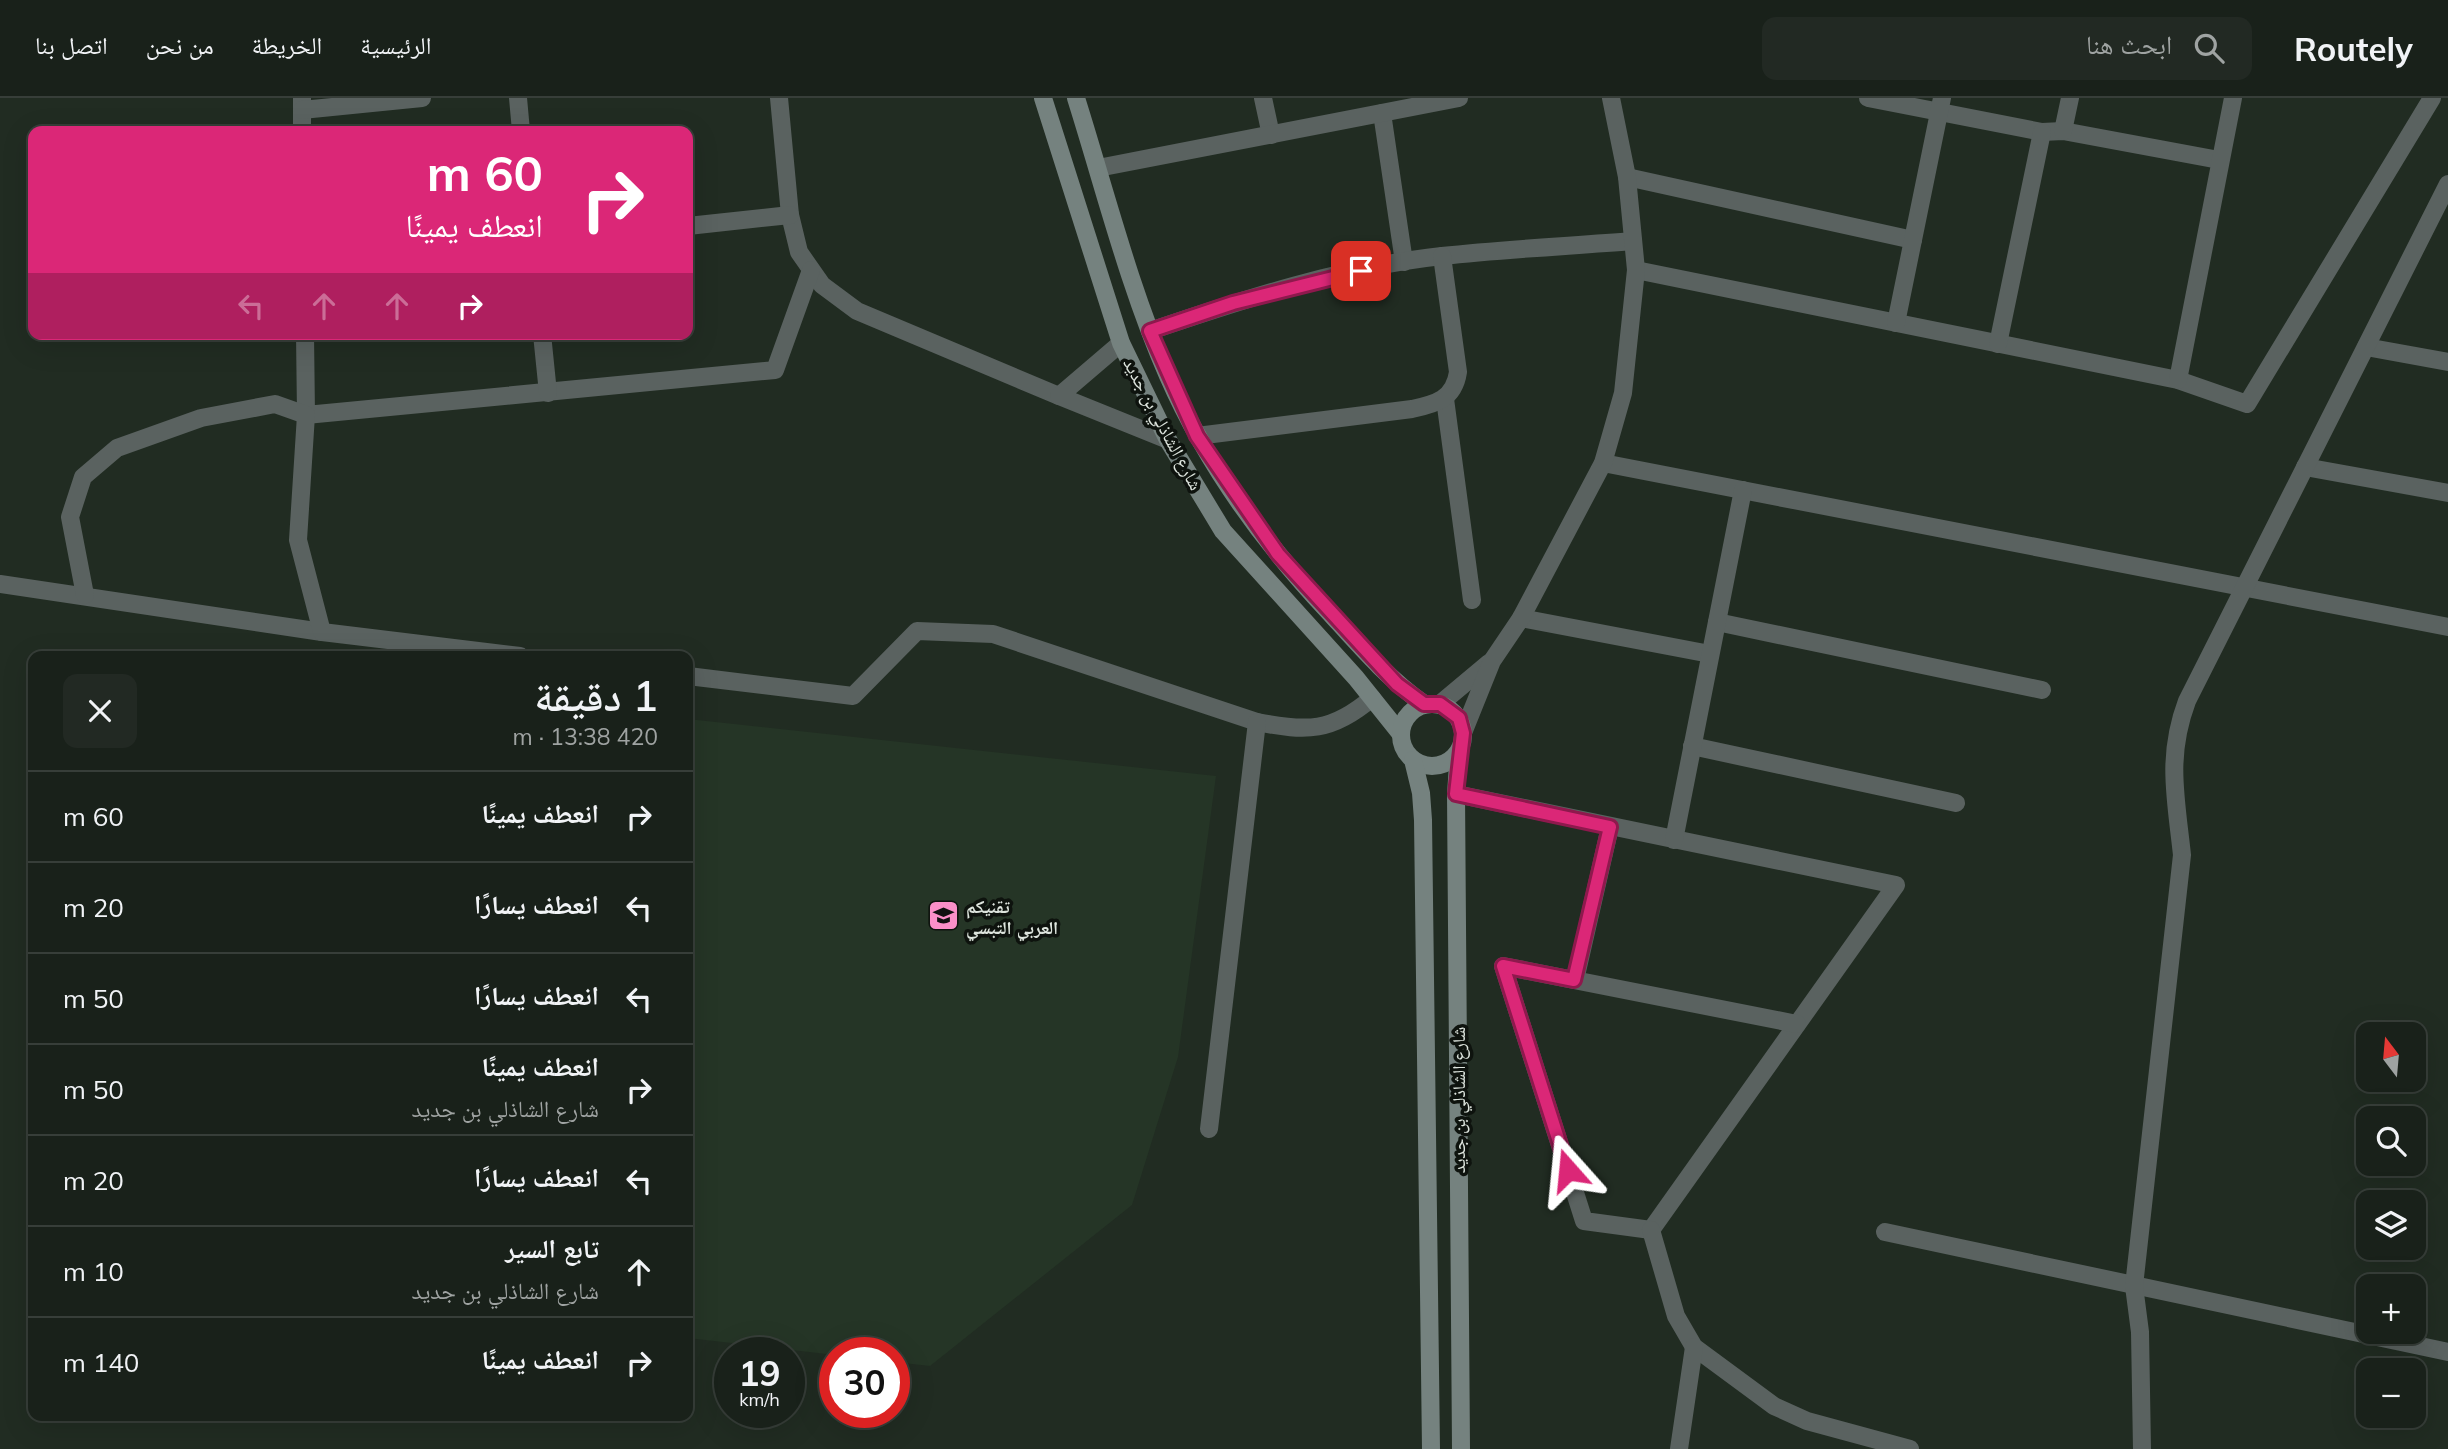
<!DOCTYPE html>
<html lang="ar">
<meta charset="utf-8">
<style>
:root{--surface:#19211a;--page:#222923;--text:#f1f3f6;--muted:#9fa3a2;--line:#373e39}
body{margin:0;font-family:Mulish,"Noto Naskh Arabic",sans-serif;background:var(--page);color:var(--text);direction:rtl;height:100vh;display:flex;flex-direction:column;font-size:26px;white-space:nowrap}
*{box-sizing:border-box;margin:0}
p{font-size:23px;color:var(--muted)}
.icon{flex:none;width:38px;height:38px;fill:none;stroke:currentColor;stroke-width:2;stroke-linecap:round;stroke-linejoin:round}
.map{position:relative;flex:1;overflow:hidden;direction:ltr}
.sheet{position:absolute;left:28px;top:553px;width:665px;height:770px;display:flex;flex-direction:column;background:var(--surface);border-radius:14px;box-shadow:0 7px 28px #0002,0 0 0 2px var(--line);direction:rtl}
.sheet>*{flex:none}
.banner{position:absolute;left:28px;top:28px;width:665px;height:214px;border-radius:14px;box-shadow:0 7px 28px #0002,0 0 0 2px var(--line);direction:rtl;background:#db2777;color:#fff;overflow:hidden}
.needle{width:46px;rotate:344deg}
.fabs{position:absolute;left:2356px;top:924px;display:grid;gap:14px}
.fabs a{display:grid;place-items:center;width:70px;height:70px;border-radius:14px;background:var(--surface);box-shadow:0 7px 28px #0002,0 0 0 2px var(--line);font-size:35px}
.speed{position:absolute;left:714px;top:1239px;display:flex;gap:14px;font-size:35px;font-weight:700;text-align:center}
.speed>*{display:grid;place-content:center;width:91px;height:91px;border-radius:50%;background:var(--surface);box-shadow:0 7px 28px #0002,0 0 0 2px var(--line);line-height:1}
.speed small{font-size:18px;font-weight:400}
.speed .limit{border:10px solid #d22;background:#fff;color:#111}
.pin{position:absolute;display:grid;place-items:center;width:60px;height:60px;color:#fff;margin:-30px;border-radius:14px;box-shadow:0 4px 10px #0006}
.me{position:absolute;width:77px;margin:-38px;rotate:342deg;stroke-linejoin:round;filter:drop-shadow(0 0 5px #0008)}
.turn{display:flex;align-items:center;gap:24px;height:147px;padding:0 35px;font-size:32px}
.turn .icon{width:91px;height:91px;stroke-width:2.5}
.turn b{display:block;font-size:49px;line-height:60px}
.lanes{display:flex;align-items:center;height:66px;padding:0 35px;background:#0003;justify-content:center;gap:35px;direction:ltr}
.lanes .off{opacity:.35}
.round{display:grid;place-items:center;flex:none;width:74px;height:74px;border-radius:14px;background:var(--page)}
.summary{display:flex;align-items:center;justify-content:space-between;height:119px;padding:0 35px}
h1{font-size:42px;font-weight:600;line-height:52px}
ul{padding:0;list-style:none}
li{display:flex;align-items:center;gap:21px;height:91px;padding:0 35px;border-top:2px solid var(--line)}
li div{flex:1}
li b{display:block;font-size:26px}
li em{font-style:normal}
header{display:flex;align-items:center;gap:42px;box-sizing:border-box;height:98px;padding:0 35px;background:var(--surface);border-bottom:2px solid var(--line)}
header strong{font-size:33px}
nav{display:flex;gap:38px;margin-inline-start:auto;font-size:24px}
.search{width:490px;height:63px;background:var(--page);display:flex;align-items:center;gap:18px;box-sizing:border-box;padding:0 24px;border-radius:14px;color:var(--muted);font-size:26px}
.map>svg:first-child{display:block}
.built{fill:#253526}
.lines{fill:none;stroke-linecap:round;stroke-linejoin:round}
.street{stroke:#5a6260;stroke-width:18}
.secondary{stroke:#75827f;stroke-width:18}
.route-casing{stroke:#8e194d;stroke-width:18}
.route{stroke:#db2777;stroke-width:12}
.labels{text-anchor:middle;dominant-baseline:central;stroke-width:7;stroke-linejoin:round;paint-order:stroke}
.street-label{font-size:18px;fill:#dee5de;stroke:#0e130e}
.poi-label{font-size:18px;font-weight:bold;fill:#dee5de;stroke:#0e130e;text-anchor:start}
</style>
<header>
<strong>Routely</strong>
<div class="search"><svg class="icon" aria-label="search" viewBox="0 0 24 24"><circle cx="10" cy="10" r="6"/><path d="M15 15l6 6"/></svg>ابحث هنا</div>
<nav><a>الرئيسية</a><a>الخريطة</a><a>من نحن</a><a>اتصل بنا</a></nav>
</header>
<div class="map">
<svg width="2448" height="1351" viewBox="0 0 2448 1351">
<rect width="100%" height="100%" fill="#212c22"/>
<polygon class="built" points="688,621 1216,678 1178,959 1132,1107 930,1268 894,1264 894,1255 835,1257 688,1240"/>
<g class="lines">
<g class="street">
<polyline points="302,0 302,33"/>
<polyline points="518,0 521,33"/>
<polyline points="779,0 790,117 799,154 822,187 857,213 1059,298"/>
<polyline points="1263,0 1271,37"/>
<polyline points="1868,0 2042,34 2063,33 2219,62"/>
<polyline points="302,12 422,0"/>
<polyline points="1382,15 1404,164"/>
<polyline points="2063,33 2070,0"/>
<polyline points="1098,70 1459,0"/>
<polyline points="1627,79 1913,142"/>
<polyline points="688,128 790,117"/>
<polyline points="1636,172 2178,282 2247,306 2432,0"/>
<polyline points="1896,225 1942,0"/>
<path d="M1150,233c95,-32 192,-64 292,-75 64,-7 128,-10 191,-15"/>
<polyline points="305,236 306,317 775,272 811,172"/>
<polyline points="542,236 548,295"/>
<polyline points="1121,245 1059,298 1168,342"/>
<polyline points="1998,246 2042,34"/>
<polyline points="2366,249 2448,264"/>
<polyline points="2178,282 2233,0"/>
<polyline points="1445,301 1472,502"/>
<path d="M1197,338l215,-27c24,-5 42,-10 46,-37l-16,-116"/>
<polyline points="1603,365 2448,529"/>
<polyline points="2305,369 2448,395"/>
<polyline points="0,486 322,534"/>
<polyline points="85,497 70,419 83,379 117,350 201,320 275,306 306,317 298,442 322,534 520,558"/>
<polyline points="1521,520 1710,556"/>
<polyline points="1717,524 2042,592"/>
<path d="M688,578l165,20 64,-65 76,3 264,88c50,10 75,10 115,-24"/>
<polyline points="1440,606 1489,565"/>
<polyline points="1463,635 1492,563 1521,520 1603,365 1623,295 1636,172 1627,79 1611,0"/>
<polyline points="1692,648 1956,705"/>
<polyline points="1456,696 1896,787 1651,1132"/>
<polyline points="1674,742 1743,392"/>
<polyline points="1575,882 1610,729"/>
<polyline points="1209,1031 1257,624"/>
<polyline points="1651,1132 1584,1123 1503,868 1797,926"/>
<polyline points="1651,1132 1676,1218 1694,1249 1774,1308 1807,1323 1910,1351"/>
<polyline points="1885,1134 2448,1254"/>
<polyline points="1679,1351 1694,1249"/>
<path d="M2142,1351l-2,-117 -6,-46 48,-431c-6,-57 -16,-98 5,-154l261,-517"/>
</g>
<g class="secondary">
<polyline points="1043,0 1121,245 1168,342 1223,433 1356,580 1400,635"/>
<path d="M1076,0c29,92 53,189 92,278 38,87 96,167 161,236 30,33 59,67 95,92"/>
<circle cx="1432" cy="637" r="31"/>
<polyline points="1459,653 1456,696 1461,1351"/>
<polyline points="1413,662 1421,695 1423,722 1431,1351"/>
</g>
</g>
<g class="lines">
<defs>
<polyline id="route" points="1361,173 1233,205 1150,233 1197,338 1278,456 1397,586 1424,606 1440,606 1459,620 1463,635 1456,696 1610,729 1574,882 1503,868 1568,1072"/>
</defs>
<use href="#route" class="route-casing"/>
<use href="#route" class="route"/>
</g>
<defs>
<symbol id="school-square" viewBox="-11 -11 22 22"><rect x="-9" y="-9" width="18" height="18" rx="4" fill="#fa8fc8" stroke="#0e130e"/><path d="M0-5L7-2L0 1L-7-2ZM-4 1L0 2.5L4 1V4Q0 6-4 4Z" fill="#111"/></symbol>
</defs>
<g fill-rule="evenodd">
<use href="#school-square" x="926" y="800" width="35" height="35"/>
</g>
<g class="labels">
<g class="street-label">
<text transform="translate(1163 326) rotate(62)">شارع الشاذلي بن جديد</text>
<text transform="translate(1458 1002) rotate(-90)">شارع الشاذلي بن جديد</text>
</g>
<g class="poi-label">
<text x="966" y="808">تقنيكم<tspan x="966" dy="21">العربي التبسي</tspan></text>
</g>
</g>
</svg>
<div class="fabs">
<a><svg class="needle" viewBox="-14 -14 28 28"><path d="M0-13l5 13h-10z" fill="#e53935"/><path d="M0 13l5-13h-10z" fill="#9fa3a2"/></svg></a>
<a><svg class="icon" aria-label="search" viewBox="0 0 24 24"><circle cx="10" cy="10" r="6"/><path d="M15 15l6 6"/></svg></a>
<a><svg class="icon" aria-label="layers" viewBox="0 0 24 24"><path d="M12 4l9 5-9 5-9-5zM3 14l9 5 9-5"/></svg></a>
<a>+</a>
<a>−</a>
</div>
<div class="speed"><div>19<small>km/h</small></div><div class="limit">30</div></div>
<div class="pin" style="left:1361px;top:173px;background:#d93025"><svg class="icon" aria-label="arrive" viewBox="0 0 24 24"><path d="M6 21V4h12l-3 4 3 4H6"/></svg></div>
<svg class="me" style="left:1568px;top:1072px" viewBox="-20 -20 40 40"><path d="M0-17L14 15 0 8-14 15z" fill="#db2777" stroke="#fff" stroke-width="4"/></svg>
<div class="banner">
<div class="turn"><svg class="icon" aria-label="right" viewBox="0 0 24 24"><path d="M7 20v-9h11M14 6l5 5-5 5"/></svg><div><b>60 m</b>انعطف يمينًا</div></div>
<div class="lanes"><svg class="icon off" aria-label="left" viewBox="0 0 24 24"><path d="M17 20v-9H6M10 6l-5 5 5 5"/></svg><svg class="icon off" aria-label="ahead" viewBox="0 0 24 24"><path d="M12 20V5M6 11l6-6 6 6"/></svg><svg class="icon off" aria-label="ahead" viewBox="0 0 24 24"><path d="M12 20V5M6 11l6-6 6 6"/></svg><svg class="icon" aria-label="right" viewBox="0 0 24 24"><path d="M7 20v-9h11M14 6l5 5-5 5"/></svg></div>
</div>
<section class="sheet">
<div class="summary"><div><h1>1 دقيقة</h1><p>420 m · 13:38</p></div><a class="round"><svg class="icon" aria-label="close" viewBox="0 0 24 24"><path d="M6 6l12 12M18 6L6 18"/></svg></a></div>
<ul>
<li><svg class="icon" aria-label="right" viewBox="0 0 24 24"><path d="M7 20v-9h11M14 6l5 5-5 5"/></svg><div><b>انعطف يمينًا</b></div><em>60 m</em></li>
<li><svg class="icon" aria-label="left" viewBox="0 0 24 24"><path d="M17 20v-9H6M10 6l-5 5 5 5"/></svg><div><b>انعطف يسارًا</b></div><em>20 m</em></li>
<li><svg class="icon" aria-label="left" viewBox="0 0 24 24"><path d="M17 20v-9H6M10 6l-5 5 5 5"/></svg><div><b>انعطف يسارًا</b></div><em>50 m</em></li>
<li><svg class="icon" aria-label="right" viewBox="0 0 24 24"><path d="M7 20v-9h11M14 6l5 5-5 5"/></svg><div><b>انعطف يمينًا</b><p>شارع الشاذلي بن جديد</p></div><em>50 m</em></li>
<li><svg class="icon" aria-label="left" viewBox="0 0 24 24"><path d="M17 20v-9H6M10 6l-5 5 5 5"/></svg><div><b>انعطف يسارًا</b></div><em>20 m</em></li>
<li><svg class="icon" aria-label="ahead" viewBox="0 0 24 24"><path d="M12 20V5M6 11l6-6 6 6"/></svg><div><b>تابع السير</b><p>شارع الشاذلي بن جديد</p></div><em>10 m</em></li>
<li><svg class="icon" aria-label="right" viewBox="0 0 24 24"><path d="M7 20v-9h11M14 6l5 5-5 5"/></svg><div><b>انعطف يمينًا</b></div><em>140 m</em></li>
</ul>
</section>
</div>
